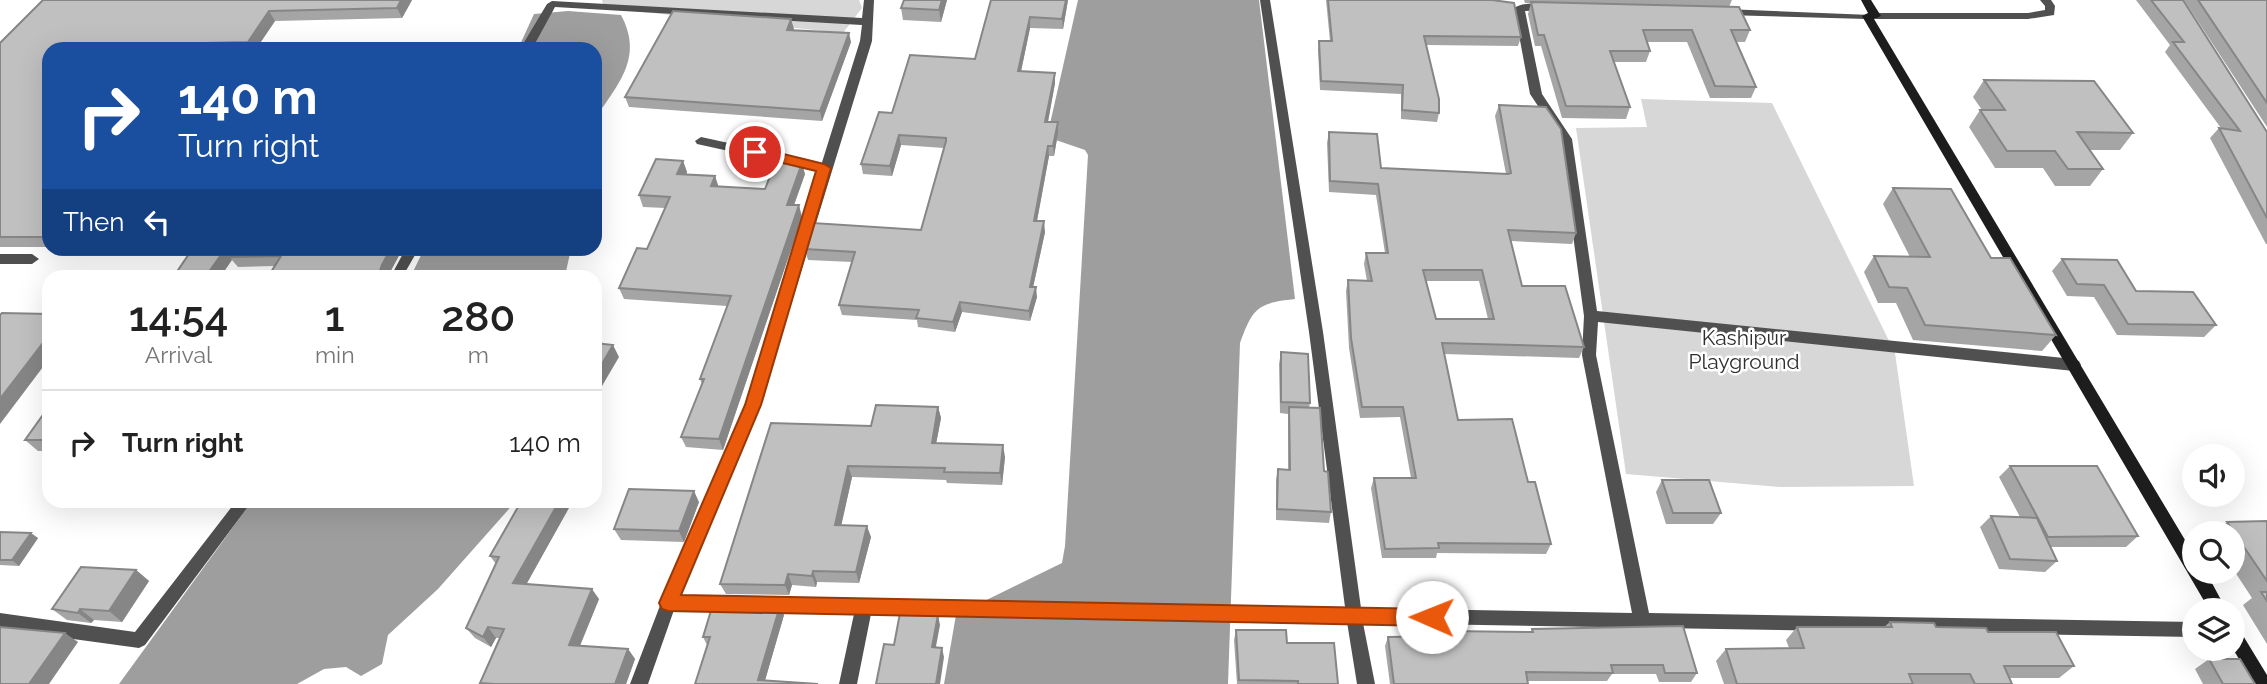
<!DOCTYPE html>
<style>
:root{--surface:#fff;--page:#f6f6f6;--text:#222;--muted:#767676;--line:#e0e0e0}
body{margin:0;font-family:Raleway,sans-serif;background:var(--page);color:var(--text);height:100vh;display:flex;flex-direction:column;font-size:26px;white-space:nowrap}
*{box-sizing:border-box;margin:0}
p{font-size:23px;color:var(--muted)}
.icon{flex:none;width:38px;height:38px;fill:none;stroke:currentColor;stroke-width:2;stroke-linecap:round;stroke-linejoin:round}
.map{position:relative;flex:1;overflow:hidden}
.side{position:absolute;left:42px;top:270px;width:560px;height:238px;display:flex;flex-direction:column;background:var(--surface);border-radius:21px;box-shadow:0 7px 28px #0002}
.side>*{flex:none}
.guide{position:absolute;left:42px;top:42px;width:560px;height:214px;border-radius:21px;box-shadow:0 7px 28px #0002;background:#1a4fa0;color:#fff;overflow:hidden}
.fabs{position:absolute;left:2182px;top:444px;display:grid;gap:14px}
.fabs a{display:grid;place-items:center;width:63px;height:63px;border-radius:50%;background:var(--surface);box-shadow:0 7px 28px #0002;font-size:35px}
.pin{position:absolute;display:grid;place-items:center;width:60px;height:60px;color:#fff;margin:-30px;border:4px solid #fff;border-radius:50%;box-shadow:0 2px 7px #0007}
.me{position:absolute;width:77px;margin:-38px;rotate:271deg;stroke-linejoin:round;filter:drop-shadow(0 0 5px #0008)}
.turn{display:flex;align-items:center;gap:24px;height:147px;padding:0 21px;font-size:32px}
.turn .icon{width:91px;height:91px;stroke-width:2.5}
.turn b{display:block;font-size:49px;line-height:60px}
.then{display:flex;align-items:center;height:66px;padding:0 21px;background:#0003;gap:14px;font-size:26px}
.eta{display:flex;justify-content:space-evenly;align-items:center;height:119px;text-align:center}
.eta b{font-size:42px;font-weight:600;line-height:49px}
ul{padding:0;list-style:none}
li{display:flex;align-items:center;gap:21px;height:105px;padding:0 21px;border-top:2px solid var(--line)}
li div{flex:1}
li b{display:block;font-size:26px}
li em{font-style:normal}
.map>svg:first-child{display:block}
.green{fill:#d7d7d7}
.water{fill:#9e9e9e}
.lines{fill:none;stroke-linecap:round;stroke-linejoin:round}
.lane{fill:#505050;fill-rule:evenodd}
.street{fill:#505050;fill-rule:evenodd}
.secondary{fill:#1d1d1d;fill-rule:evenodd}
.wall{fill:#a5a5a5;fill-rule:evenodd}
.shaded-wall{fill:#868686}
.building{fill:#c0c0c0;stroke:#868686;stroke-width:2;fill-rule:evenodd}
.route{fill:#ea580c;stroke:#983908;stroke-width:2}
.labels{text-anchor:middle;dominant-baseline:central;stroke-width:5;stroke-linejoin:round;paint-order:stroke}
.park-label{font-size:21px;fill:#2e2e2e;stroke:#fff}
</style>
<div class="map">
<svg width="2267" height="684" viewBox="0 0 2267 684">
<rect width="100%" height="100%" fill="#fff"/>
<g class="green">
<polygon points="602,0 859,0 862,8 843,33 604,8"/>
<polygon points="1641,99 1772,103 1895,353 1914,486 1780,487 1626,474 1576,128 1647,127"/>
</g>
<g class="water">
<path d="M1078,0h181l36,299c-37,4 -42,8 -55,44l-12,341h-284l12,-69 106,-52 3,-17 23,-391 -3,-5 -38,-13z"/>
<path d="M568,11l53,4c23,43 -3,69 -26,104v-70h-77l16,-35z"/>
<polygon points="424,249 424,248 571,249 565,276 411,276"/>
<polygon points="252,501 516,501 438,589 388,635 382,664 361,676 346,667 324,669 297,684 119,684"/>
</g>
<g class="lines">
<polygon class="lane" points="701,137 824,164 830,168 824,172 697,144 695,141"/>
<g class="street">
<path d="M864,0h10l-2,41 -112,364 -80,191 665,11 -36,-275 -49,-332h10l53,332 38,276 271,5 -50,-258 2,-39 -24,-177 -30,-45 -16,-86c8,-6 30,-6 38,0l-1,2 -26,1 17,83 30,45 25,172 477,48 5,2 2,4 -2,4 -5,2 -476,-49 -2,33 53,258 545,9v15l-831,-14 12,61h-18l-10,-62 -476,-8 -14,70h-18l15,-70 -180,-4 -26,74h-18l31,-81 85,-198 114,-364 2,-16 -307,-18 -23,42h-12l27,-45 5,-3 310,17z"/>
<polygon points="2040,0 2051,0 2055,6 2054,15 2028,19 1876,19 1872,17 1867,19 1725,15 1720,12 1725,9 1871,15 1876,13 2028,13 2045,10 2045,6"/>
<polygon points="406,248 419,248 403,276 391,276"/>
<polygon points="0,254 32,254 39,259 32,264 0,264"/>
<polygon points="237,500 253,500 145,645 139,648 0,629 0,613 135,632"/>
</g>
<g class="secondary">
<polygon points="1861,0 1871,0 1881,16 1874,19 2194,555 2194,572 2206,572 2227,611 2210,611 1862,16 1868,13"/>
<polygon points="2233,626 2239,629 2267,675 2267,684 2254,684 2233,649"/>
</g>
</g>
<g class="wall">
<polygon points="43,0 412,0 402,18 275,21 256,49 49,49 49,247 0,247 0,43"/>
<polygon points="904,0 947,0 941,22 903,20 901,8"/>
<polygon points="991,0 1068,0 1063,29 1030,28 1021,71 1055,73 1055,83 1048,122 1058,133 1054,156 1049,156 1037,221 1045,232 1033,287 1037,297 1030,321 962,312 955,332 918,327 917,320 842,315 839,305 852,262 808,260 805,249 921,230 944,148 901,145 892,176 863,174 861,164 892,113 975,59"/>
<polygon points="1326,0 1492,0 1521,37 1518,46 1426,45 1439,113 1437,122 1401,119 1401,94 1320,90 1318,50 1319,41 1330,41"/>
<polygon points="1524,0 1732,0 1729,7 1750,30 1745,42 1736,42 1756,87 1751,98 1710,98 1687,42 1647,42 1650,51 1646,62 1614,62 1630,107 1626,119 1562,118 1541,46 1535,46 1528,14 1531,3 1525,3"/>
<polygon points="2136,0 2183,0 2267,132 2267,244 2266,244 2210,138 2219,128 2221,128 2165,52 2170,45"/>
<polygon points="2184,0 2267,0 2267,127"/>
<polygon points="791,19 793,30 851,42 822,121 629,107 625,97"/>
<polygon points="1984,80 2133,133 2120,150 2089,150 2103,169 2090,186 2055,186 2043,168 1995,168 1969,127 1980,110 1982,110 1973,97"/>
<path d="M1499,105l77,128 -4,11 -61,-3 11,45 62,61 -5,11 -135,-4 14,66 70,62 23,62 -5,10 -109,-1 -1,5h-54l-11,-70 3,-10h37l-11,-61 -40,1 -11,-70 -3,-57 2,-11 19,1 -3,-17 2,-11h19l-9,-58 -47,-3 -2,-49 2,-11 52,36 125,6 -11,-58zM1426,281h53l9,38h-52z"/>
<polygon points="683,161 687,172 686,175 715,176 718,186 765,189 805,174 794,205 802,217 723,450 686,447 681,437 702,384 700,379 727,306 624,299 619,288 647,249 665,208 643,207 639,195"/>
<polygon points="1893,188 1991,258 2056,335 2042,351 1913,340 1896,303 1878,303 1864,272 1874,256 1910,257 1883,204"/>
<polygon points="57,248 131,248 126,255 61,253"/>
<polygon points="193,248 232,248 234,251 235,248 403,248 388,276 275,276 271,272 275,266 238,267 232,260"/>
<polygon points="2062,259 2136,291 2216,325 2204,337 2117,335 2094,297 2067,296 2052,271"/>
<polygon points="1281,352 1310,403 1309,408 1324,471 1331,512 1329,523 1276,520 1276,480 1278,469 1288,469 1288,414 1280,413 1279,364"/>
<polygon points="938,407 941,418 936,443 1005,457 1002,485 947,483 946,480 852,477 841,525 871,537 859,583 817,582 816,587 792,585 789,595 726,594 720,584 871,426"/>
<polygon points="49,412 49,451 38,451 25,440"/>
<polygon points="2010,466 2138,536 2126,547 2051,547 2057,561 2045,572 1999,569 1980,527 1991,516 2020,517 1999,477"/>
<polygon points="1662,480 1721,513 1713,524 1666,524 1656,492"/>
<polygon points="181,500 228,500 225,506"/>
<polygon points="522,500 567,500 570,506 526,584 599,599 580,646 628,649 635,659 626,684 481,684 480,683 499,638 496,638 491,647 475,638 466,628 496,564 490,556"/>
<polygon points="699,502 684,542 621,540 614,529"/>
<polygon points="2267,521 2267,644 2243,605 2252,598 2233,569 2233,534 2213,534 2227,522"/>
<polygon points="0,532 38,538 19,566 0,565"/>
<polygon points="136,570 149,581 122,622 94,620 91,623 67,620 52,609"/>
<polygon points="784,615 765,680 695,684 707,645 703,637"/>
<polygon points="1890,622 1988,632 2074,666 2059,678 2009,678 2012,684 1724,684 1716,661 1726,649 1789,648 1786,640 1797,627 1884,627"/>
<polygon points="1532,629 1697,673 1691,682 1659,682 1656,674 1612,674 1607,681 1527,681 1528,684 1390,684 1385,646 1388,637 1445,636 1447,631 1531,632"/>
<polygon points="1236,630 1287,643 1338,684 1237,684 1234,640"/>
<polygon points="2209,659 2255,684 2203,684 2195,669"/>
</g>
<g class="shaded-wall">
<polygon points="401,0 412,0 402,18 397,8"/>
<polygon points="942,0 947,0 941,22 939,10"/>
<polygon points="1066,0 1068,0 1063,29 1062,19"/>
<polygon points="269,11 275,21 256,49 253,49 248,42"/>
<polygon points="1030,17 1030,28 1019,81 1018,71"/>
<polygon points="791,19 794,29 789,39 787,30"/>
<polygon points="849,33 851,42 822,121 820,111"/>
<polygon points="205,43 209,49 201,49"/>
<polygon points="1055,73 1055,83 1046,132 1045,122"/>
<polygon points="1058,122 1058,133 1054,156 1053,146"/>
<polygon points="899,135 901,145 892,176 890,166"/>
<polygon points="1048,146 1049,156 1035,231 1034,221"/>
<polygon points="683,161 687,172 681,186 677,174"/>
<polygon points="802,163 805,174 790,216 787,205"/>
<polygon points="715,176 719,188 711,186"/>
<polygon points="799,205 802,217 723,450 719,439"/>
<polygon points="1044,221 1045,232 1031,297 1030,287"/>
<polygon points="120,248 131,248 126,255"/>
<polygon points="226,248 232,248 237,254 230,257 232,260 221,276 206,276"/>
<polygon points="391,248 403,248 388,276 378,276 382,265"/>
<polygon points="1036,287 1037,297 1030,321 1029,311"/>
<polygon points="960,302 962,312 955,332 953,322"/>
<polygon points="49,335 49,359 0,424 0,399"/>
<polygon points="613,345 619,357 595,398 595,376"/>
<polygon points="938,407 941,418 934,455 932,443"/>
<polygon points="1003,445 1005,457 1002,485 1000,473"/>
<polygon points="848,466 852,477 839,536 835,525"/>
<polygon points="694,491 699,502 684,542 679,531"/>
<polygon points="220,500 228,500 225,506"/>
<polygon points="560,500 567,500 570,506 521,594 513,583"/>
<polygon points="867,526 871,537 859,583 856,572"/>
<polygon points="31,533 38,538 19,566 12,560"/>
<polygon points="136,570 149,581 122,622 109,611"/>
<polygon points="813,571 817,582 816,587 812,576"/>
<polygon points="788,574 792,585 789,595 785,585"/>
<polygon points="592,589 599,599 576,655 569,645"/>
<polygon points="780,606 784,615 764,684 758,680"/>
<polygon points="80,609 94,620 91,623 78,613"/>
<polygon points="938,615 940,625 934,657 932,647"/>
<polygon points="488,627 496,638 491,647 483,637"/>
<polygon points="65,633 78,642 49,684 29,684"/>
<polygon points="942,648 944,657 940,684 936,684"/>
<polygon points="628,649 635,659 626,684 615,684"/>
</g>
<g class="building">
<polygon points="43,0 401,0 397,8 269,11 248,42 205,43 201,49 49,49 49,237 0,237 0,43"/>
<polygon points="904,0 942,0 939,10 901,8"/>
<polygon points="991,0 1066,0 1062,19 1030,17 1018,71 1055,73 1045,122 1058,122 1053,146 1048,146 1034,221 1044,221 1030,287 1036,287 1029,311 960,302 953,322 916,318 919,310 839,305 855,252 805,249 813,223 921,230 946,141 946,138 899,135 890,166 861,164 879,112 892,113 910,55 975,59"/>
<polygon points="1328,0 1492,0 1514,3 1521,37 1424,36 1439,99 1439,113 1402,110 1403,85 1321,81 1319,41 1332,41"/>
<polygon points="2151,0 2183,0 2267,132 2267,218 2219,128 2240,131 2173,42 2184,42"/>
<polygon points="2198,0 2267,0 2267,103"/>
<polygon points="1531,2 1739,7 1750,30 1731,30 1756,87 1715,86 1692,30 1643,30 1650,51 1610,51 1630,107 1566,106 1544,35 1538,35"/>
<polygon points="673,11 791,19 787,30 849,33 820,111 625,97"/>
<polygon points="1984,80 2094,81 2133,133 2077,132 2103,169 2068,169 2055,151 2007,151 1980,110 2005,110"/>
<path d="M1499,105l47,2 15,22 15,104 -68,-3 14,56h43l19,61 -142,-4 16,77 54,-1 16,63h7l16,62 -113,-1 1,5 -54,1 -11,-71h42l-13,-71h-41l-11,-69 -3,-58 24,1 -6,-28h22l-10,-69 -48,-3 -1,-49 48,2 4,34 127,6 3,-1zM1423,270h59l12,49h-58z"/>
<polygon points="656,159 683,161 677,174 715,176 711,186 765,189 776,161 802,163 787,205 799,205 719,439 681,437 704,379 700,379 731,296 619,288 637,248 647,249 670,197 639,195"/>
<polygon points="1893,188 1951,189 1991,258 2010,258 2056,335 1925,325 1907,288 1889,287 1874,256 1930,257"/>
<polygon points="193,248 226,248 206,276 174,276"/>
<polygon points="235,248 391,248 382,265 378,276 278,276 281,272 271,272 281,256 230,257"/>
<polygon points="2062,259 2117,260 2136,291 2193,292 2216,325 2128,324 2104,285 2077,284"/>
<polygon points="2,313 49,314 49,335 0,399 0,315"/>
<polygon points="595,343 613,345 595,376"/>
<polygon points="1281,352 1308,354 1310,403 1281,402"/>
<polygon points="876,405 938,407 932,443 1003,445 1000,473 944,472 945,468 848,466 835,525 867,526 856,572 813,571 812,576 788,574 785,585 720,584 771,423 871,426"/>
<polygon points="1289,407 1320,408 1324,471 1328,472 1331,512 1277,509 1278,469 1290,470"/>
<polygon points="45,412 49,412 49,440 25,440"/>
<polygon points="2010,466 2097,466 2138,536 2048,537"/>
<polygon points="1662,480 1709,480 1721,513 1673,513"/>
<polygon points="629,489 694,491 679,531 614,529"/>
<polygon points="522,500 560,500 513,583 592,589 569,645 628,649 615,684 495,684 480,683 504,629 488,627 483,637 466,628 499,557 490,556"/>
<polygon points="1991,516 2037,518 2057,561 2010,559"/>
<polygon points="2267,521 2267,581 2227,522"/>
<polygon points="0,532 31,533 12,560 0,560"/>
<polygon points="81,567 136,570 109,611 80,609 78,613 52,609"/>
<polygon points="2261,592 2267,592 2267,601"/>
<polygon points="713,604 780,606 758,680 818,684 695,684 710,637 703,637"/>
<polygon points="900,613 938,615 932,647 942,648 936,684 876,684 884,644 894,645"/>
<polygon points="1890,622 1934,623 1936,627 1986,628 1988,632 2056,632 2074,666 2004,666 2012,684 1975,684 1970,674 1909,674 1913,684 1737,684 1726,649 1804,648 1797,627 1892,627"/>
<polygon points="1683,626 1697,673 1665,673 1663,665 1611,665 1613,673 1526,672 1528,684 1394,684 1388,637 1448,636 1447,631 1533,632 1532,629"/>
<polygon points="0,627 65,633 29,684 0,684"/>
<polygon points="1236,630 1286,630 1287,643 1334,643 1338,684 1298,684 1298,681 1239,680"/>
<polygon points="2209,659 2240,659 2255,684 2223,684"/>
</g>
<polygon class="route" points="755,147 824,164 831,168 761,405 681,595 1432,609 1439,611 1442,617 1439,623 1432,626 668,611 662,609 659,603 745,405 816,171 750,155 750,148"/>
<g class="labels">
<g class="park-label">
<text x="1744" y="337">Kashipur<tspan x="1744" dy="24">Playground</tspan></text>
</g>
</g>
</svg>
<div class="fabs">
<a><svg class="icon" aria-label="sound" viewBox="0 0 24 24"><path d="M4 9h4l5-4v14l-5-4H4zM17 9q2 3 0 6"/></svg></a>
<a><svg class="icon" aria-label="search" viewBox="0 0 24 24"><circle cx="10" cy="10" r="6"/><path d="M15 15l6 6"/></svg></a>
<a><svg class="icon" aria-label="layers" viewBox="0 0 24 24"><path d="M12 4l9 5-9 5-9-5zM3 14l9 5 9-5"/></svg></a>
</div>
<div class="pin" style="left:755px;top:152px;background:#d93025"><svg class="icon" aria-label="arrive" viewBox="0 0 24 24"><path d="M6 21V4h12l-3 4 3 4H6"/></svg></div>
<svg class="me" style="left:1432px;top:617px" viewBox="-20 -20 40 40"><circle r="19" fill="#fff"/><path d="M0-13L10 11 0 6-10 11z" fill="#ea580c"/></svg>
<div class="guide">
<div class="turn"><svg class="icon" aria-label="right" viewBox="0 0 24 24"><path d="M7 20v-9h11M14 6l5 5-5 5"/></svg><div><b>140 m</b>Turn right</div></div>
<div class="then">Then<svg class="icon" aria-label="left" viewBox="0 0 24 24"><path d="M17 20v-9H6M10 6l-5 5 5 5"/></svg></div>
</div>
<section class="side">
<div class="eta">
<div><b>14:54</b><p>Arrival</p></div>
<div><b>1</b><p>min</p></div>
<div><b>280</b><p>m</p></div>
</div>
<ul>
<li><svg class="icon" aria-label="right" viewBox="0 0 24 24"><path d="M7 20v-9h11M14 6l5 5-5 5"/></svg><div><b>Turn right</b></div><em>140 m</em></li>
</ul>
</section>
</div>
